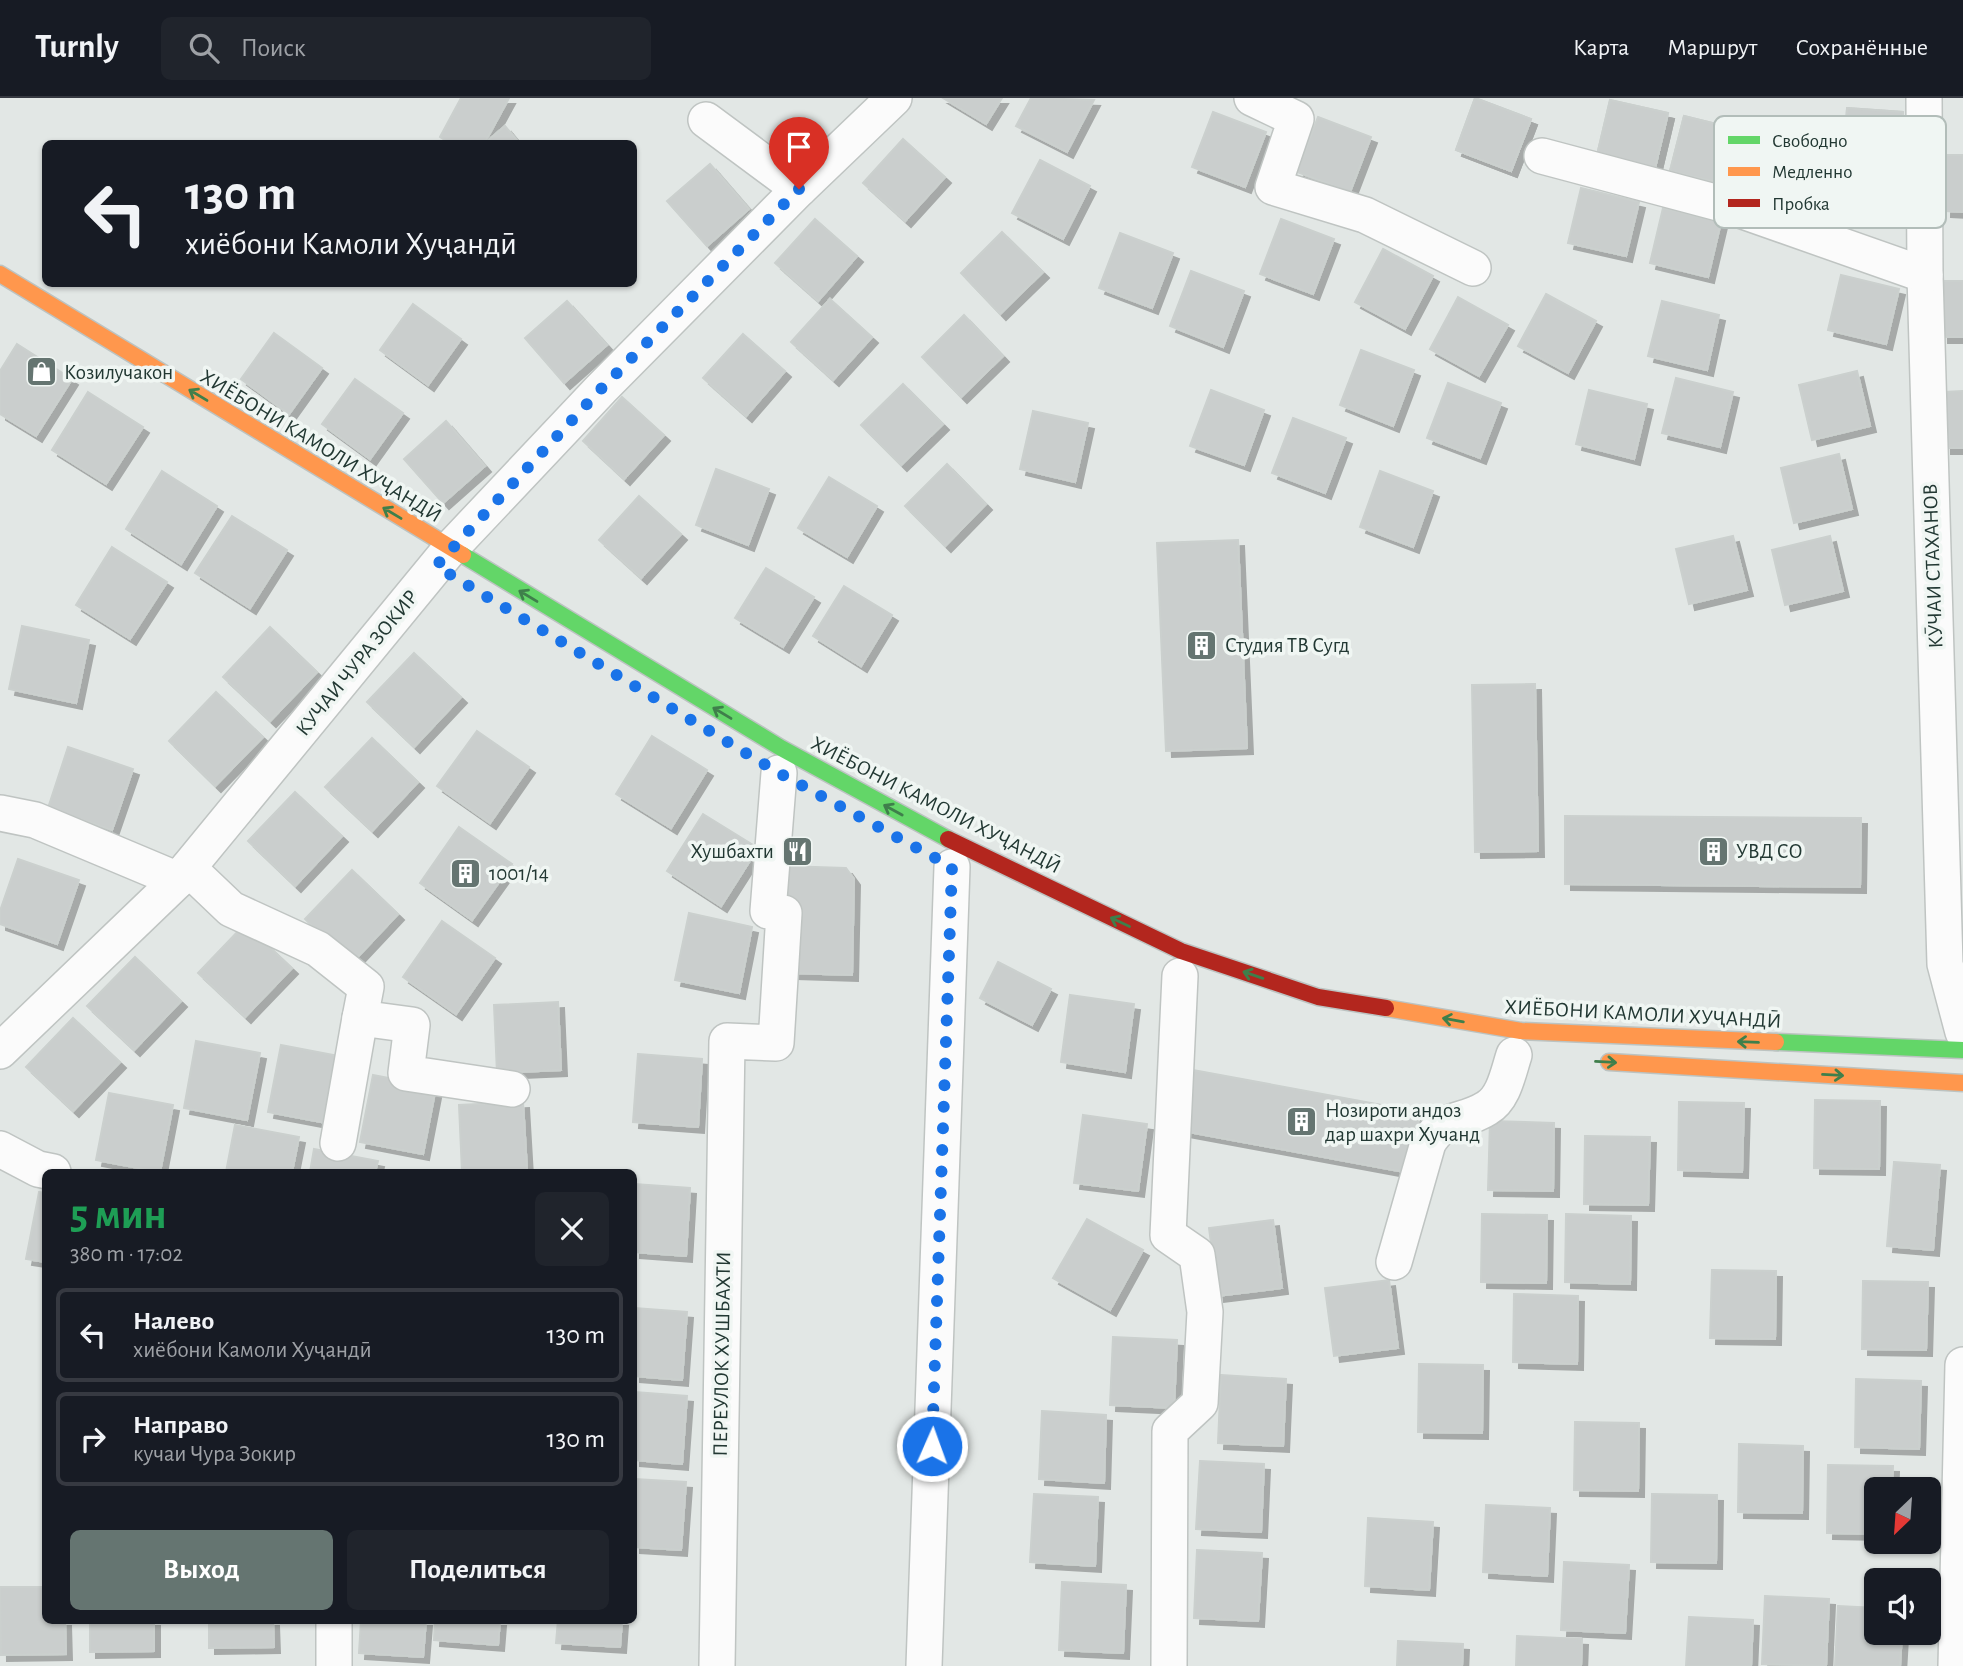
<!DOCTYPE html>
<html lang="ru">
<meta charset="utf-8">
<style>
:root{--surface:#171b24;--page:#20242c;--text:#f1f3f6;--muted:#9ea1a6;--line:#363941;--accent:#657571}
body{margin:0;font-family:"Alegreya Sans",sans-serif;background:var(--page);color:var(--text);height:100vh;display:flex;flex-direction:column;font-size:26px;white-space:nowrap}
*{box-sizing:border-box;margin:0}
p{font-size:23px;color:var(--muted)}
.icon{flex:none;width:38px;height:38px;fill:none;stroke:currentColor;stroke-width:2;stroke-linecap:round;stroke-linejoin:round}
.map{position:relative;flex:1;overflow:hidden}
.sheet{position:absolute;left:42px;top:1071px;width:595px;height:455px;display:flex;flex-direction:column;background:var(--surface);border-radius:10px;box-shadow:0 2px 5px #0004}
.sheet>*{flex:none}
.top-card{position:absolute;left:42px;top:42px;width:595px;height:147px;border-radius:10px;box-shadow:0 2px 5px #0004;background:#171b24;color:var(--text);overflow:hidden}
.needle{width:46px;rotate:205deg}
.controls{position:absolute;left:1864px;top:1379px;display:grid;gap:14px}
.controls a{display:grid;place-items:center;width:77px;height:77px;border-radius:10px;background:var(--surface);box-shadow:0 2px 5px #0004;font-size:35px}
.pin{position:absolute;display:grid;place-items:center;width:60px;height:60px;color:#fff;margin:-72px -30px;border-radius:50% 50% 50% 0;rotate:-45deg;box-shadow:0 0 7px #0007}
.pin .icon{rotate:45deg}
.me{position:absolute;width:77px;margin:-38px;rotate:2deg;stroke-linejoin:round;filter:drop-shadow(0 0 5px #0008)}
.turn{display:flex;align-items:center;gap:24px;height:147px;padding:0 28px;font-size:32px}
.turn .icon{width:91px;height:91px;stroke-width:2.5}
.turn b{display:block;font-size:49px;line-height:60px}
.round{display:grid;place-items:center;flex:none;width:74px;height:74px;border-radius:10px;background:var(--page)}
.summary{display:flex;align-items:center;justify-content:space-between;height:119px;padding:0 28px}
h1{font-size:42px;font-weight:700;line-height:52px;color:#1e9e55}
.action{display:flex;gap:14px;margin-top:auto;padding:14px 28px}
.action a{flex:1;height:80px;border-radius:10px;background:var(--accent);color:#fff;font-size:28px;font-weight:700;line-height:80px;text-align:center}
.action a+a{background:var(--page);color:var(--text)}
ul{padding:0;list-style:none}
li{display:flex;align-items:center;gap:21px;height:94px;margin:0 14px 10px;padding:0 14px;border:4px solid var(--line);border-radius:10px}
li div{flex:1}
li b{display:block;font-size:26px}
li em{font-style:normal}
header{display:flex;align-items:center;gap:42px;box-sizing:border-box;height:98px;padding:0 35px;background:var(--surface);border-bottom:2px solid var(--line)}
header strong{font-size:33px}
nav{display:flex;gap:38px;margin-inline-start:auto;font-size:24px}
.search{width:490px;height:63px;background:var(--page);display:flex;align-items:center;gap:18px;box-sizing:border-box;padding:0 24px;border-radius:10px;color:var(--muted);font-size:26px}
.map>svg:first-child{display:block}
.building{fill:#cacecd;stroke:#cbd0ce;stroke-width:2;filter:url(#shadow)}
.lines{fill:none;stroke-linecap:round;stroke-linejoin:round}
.street-casing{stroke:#bfc4c2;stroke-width:38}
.fast-casing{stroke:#bcc3c1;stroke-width:19}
.slow-casing{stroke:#bcc3c1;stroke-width:19}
.jam-casing{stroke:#bcc3c1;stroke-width:19}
.street{stroke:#fbfbfb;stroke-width:35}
.fast{stroke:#63d668;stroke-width:16}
.slow{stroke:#ff974d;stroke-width:16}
.jam{stroke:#b3261e;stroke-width:16}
.oneway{stroke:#3f7f4b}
.route{stroke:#1a73e8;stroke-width:12;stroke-dasharray:0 21.6}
.labels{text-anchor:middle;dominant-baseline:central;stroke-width:7;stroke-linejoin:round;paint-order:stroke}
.poi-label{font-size:21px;fill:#223833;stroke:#f0f6f3;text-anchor:start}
.street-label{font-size:21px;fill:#223833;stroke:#f0f6f3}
.key{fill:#f0f6f3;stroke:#b2bdb9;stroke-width:2}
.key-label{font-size:19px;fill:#223833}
</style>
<header>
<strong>Turnly</strong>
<div class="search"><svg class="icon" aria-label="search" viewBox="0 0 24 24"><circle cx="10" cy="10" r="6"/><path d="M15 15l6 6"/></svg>Поиск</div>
<nav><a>Карта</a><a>Маршрут</a><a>Сохранённые</a></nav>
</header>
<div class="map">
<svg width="1963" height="1568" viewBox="0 0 1963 1568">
<defs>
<filter id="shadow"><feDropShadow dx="6" dy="6" stdDeviation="0" flood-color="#0004"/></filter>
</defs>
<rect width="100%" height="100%" fill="#e2e7e5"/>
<g class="building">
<polygon points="461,0 509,0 484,46 451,46 440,39"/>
<polygon points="943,0 1002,0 986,26"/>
<polygon points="1031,0 1094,2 1067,54 1016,28"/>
<polygon points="1475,0 1531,21 1511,73 1456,52"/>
<polygon points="1475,0 1531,21 1511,73 1456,52"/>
<polygon points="1610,2 1668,15 1655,70 1597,57"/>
<polygon points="1610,2 1668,15 1655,70 1597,57"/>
<polygon points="1847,10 1903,14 1900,73 1843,70"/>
<polygon points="1847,10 1903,14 1900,73 1843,70"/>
<polygon points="1213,14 1266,34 1245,89 1192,69"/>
<polygon points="1684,18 1741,32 1729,87 1670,73"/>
<polygon points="1684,18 1741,32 1729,87 1670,73"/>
<polygon points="1318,19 1371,39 1350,94 1297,74"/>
<polygon points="505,28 520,46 484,46"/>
<polygon points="903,41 945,79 905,123 863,85"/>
<polygon points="1946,57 1963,57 1963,114 1945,113"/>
<polygon points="1040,62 1090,88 1063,141 1012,115"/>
<polygon points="710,66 749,111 707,148 667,103"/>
<polygon points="1581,90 1639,104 1626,158 1568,145"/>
<polygon points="1663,110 1721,124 1708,179 1650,165"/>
<polygon points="815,121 857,158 818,203 775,165"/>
<polygon points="1281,121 1334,141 1313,196 1260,176"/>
<polygon points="1002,134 1043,174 1000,216 961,175"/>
<polygon points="1120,135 1173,155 1152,210 1099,190"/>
<polygon points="1383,151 1433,178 1405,231 1355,204"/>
<polygon points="1191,173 1244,193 1223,249 1170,228"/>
<polygon points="1841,177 1899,191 1886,246 1828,232"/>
<polygon points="1941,183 1963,183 1963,239 1942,239"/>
<polygon points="1546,196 1596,223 1568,275 1518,248"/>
<polygon points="1458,199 1508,227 1479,278 1430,251"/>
<polygon points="830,201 872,239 833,282 791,244"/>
<polygon points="567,203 607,247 564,285 525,240"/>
<polygon points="1662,203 1719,217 1707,272 1648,258"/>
<polygon points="413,206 461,241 428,287 380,252"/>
<polygon points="964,217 1003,258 961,299 922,259"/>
<polygon points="274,235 322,270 289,316 241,281"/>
<polygon points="743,236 785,273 746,318 703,280"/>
<polygon points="17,246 72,281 36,338 0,316 0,273"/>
<polygon points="1361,252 1414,272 1393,328 1340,307"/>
<polygon points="1857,273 1870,328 1812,342 1799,287"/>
<polygon points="1676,280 1733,294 1720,349 1662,335"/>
<polygon points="355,281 403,315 370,361 322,326"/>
<polygon points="1448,285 1501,305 1480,360 1427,340"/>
<polygon points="903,286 943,326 901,367 861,327"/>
<polygon points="1211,292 1264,312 1244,367 1190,348"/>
<polygon points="1589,292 1647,306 1634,361 1576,346"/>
<polygon points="1963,293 1963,350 1945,350 1944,294"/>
<polygon points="88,294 143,329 106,386 52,352"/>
<polygon points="622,299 664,337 624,381 583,343"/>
<polygon points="1033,313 1088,325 1075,384 1020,371"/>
<polygon points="1293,320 1346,340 1325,395 1272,375"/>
<polygon points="446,323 485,368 443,405 404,361"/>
<polygon points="1839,356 1852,411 1794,425 1781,370"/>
<polygon points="947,366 986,406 945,448 905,408"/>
<polygon points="716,371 769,391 748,447 696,427"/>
<polygon points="162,373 217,408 181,466 126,431"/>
<polygon points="1380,373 1433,393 1413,449 1360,429"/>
<polygon points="829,379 877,408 847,459 798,430"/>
<polygon points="639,398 681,436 641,480 599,442"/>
<polygon points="232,418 287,452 250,510 195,475"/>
<polygon points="1733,438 1747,492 1689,506 1676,451"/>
<polygon points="1830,438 1843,493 1785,507 1772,452"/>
<polygon points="1238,442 1247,650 1166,653 1157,445"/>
<polygon points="112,449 167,484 130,541 76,507"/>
<polygon points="766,470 814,499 783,549 735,520"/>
<polygon points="844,488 892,517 861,568 813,538"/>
<polygon points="22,528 89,542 76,605 9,591"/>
<polygon points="270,529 317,574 270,623 223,579"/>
<polygon points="414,555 461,599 414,649 367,604"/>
<polygon points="1535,586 1538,753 1475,754 1472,587"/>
<polygon points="216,594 263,639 215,688 169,643"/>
<polygon points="477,633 529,669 490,725 437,688"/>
<polygon points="652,638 707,672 671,730 616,696"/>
<polygon points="372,640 418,684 372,733 325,689"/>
<polygon points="68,649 133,671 112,732 48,710"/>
<polygon points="295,694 342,738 295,788 248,743"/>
<polygon points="703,716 758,750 721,808 667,773"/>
<polygon points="1565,718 1861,720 1860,789 1565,786"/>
<polygon points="459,729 512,766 472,822 420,785"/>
<polygon points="18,761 79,782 57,846 0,826 0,813"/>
<polygon points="783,768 846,770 854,781 852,877 791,875"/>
<polygon points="352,772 398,816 351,866 305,821"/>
<polygon points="689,815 752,829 739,895 675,882"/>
<polygon points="442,823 495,860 456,916 403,879"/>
<polygon points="245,826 292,870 245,919 198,875"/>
<polygon points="135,859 181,903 134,952 87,908"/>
<polygon points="998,864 1051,891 1032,927 980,900"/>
<polygon points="1070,897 1134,906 1125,974 1061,964"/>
<polygon points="558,904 561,972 497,975 494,907"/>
<polygon points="73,920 120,964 73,1013 26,969"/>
<polygon points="196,943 260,955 247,1022 184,1010"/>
<polygon points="281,947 344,959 332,1026 268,1014"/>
<polygon points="638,956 702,961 698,1029 633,1024"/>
<polygon points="1193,972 1420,1014 1410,1075 1183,1033"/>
<polygon points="373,977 436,989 423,1056 360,1044"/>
<polygon points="109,995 173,1007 160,1074 96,1062"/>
<polygon points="1815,1002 1880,1003 1879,1071 1814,1070"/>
<polygon points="523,1004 527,1072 462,1074 459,1007"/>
<polygon points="1679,1004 1744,1005 1742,1074 1678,1072"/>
<polygon points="1083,1017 1147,1026 1138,1093 1074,1085"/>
<polygon points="1490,1023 1554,1025 1553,1093 1488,1092"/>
<polygon points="235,1027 299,1039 292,1074 226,1074"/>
<polygon points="1585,1038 1650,1039 1648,1107 1584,1106"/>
<polygon points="314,1051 378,1063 375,1074 310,1074"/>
<polygon points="1894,1064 1940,1067 1933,1152 1887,1148"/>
<polygon points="634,1086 690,1090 686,1158 634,1154"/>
<polygon points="39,1094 46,1095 46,1164 26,1161"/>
<polygon points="1482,1116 1547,1117 1546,1185 1481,1184"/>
<polygon points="1566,1116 1631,1118 1630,1186 1565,1184"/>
<polygon points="1087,1121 1143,1152 1110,1212 1053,1180"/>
<polygon points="1273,1122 1282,1190 1218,1198 1209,1130"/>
<polygon points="1712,1172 1776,1173 1775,1241 1710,1240"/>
<polygon points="1389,1182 1398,1250 1334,1258 1325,1190"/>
<polygon points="1863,1183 1928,1184 1926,1252 1862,1251"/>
<polygon points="1514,1196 1578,1198 1577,1266 1513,1264"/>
<polygon points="634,1210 687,1214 682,1282 634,1278"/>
<polygon points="1113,1239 1177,1242 1174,1310 1110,1307"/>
<polygon points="1419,1266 1483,1267 1482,1335 1418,1334"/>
<polygon points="1221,1277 1286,1281 1283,1348 1218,1345"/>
<polygon points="1856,1281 1921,1283 1919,1351 1855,1349"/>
<polygon points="634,1294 687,1298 682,1366 634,1362"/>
<polygon points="1042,1313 1106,1317 1104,1385 1039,1381"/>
<polygon points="1575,1324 1639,1325 1638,1393 1574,1392"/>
<polygon points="1739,1346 1803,1348 1802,1415 1738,1414"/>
<polygon points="1200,1363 1264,1366 1261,1434 1196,1431"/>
<polygon points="1828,1367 1893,1368 1892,1391 1876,1391 1876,1436 1827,1435"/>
<polygon points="634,1381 686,1384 681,1452 634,1449"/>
<polygon points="1034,1396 1098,1399 1095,1468 1030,1464"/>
<polygon points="1652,1396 1717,1397 1716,1465 1651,1464"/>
<polygon points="1486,1407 1550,1410 1547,1478 1483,1474"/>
<polygon points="1368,1420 1433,1424 1429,1492 1365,1488"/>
<polygon points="1197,1452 1262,1455 1258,1523 1194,1520"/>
<polygon points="1564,1464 1629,1467 1625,1535 1561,1532"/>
<polygon points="1062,1484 1126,1487 1123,1555 1059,1552"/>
<polygon points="0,1489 46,1489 46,1522 65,1522 66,1556 1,1557"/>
<polygon points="1765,1498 1829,1501 1826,1568 1762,1566"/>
<polygon points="1838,1508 1876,1510 1876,1535 1902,1535 1900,1568 1835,1568"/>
<polygon points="1689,1519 1753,1522 1751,1568 1686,1568"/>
<polygon points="90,1522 154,1522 154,1553 90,1554"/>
<polygon points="209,1522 273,1522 274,1549 209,1550"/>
<polygon points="361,1522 426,1522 423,1559 359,1555"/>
<polygon points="435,1522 500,1522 498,1547 434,1542"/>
<polygon points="558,1522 622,1522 620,1549 556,1545"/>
<polygon points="1517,1538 1582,1541 1581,1568 1516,1568"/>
<polygon points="1398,1543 1463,1546 1462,1568 1397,1568"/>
</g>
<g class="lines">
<defs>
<g id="street">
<polyline points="1252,0 1296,21 1273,89 1365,117 1473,170"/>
<polyline points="1924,0 1925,177 1945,866 1963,934"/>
<polyline points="706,22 799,91"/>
<polyline points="1542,58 1726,107 1925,177"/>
<polyline points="0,715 35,722 178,782"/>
<polyline points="188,770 231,811 318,851 366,889 360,920 412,927 406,975 512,991"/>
<polyline points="0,953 178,782 450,451 601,291 799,91 894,0"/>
<polyline points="338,1045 360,920"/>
<polyline points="0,1051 38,1071 53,1074"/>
<path d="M1394,1164l34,-119c16,-28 34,-19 59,-35 17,-10 21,-35 27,-53"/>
<polyline points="334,1568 334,1522"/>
<polyline points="717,1568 727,943 776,945 784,815 768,813 779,675"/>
<polyline points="924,1568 952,769"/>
<polyline points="1169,1568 1170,1333 1200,1305 1205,1214 1197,1157 1168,1137 1180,878"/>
<polyline points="1956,1568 1963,1267"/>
</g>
<g id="fast">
<polyline points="463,457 781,650 948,741"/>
<polyline points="1776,944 1963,952"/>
</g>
<g id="slow">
<polyline points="0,176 463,457"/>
<polyline points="1386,910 1521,933 1776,944"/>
<polyline points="1609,964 1963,985"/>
</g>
<polyline id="jam" points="948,741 1181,853 1318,899 1386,910"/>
</defs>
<use href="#street" class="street-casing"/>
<use href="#fast" class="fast-casing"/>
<use href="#slow" class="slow-casing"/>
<use href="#jam" class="jam-casing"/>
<use href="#street" class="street"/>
<use href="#fast" class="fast"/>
<use href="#slow" class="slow"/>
<use href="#jam" class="jam"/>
</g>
<defs><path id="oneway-shaft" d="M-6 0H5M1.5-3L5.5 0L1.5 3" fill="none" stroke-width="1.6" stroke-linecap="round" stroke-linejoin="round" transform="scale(1.75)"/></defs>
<g class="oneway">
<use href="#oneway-shaft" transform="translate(198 297) rotate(-149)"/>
<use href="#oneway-shaft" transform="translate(392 415) rotate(-149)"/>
<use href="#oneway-shaft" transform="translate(528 498) rotate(-149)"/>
<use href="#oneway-shaft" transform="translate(722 615) rotate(-149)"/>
<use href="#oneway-shaft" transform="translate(893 712) rotate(-151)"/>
<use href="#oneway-shaft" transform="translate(1120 824) rotate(-155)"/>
<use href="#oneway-shaft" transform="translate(1253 877) rotate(-161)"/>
<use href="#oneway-shaft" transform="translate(1453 922) rotate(-170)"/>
<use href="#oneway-shaft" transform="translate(1748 944) rotate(-178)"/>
<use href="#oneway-shaft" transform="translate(1606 964) rotate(3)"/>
<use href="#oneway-shaft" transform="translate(1833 977) rotate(3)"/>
</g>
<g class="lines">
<polyline class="route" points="799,91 601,291 436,468 779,675 952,769 932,1348"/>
</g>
<defs>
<symbol id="shop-square" viewBox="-11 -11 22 22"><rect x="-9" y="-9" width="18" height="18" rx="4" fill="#657571" stroke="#f0f6f3"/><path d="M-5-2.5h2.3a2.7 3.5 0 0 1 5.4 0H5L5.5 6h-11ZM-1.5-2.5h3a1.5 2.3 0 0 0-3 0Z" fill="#fff"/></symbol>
<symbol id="building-square" viewBox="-11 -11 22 22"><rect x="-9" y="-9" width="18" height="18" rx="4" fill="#657571" stroke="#f0f6f3"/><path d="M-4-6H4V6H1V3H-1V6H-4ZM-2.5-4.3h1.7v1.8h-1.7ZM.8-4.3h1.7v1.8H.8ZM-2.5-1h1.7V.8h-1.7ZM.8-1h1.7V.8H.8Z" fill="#fff"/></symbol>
<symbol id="restaurant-square" viewBox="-11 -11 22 22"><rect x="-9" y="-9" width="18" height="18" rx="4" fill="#657571" stroke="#f0f6f3"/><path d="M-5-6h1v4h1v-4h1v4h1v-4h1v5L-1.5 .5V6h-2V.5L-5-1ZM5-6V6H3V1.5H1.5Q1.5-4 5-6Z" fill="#fff"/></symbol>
</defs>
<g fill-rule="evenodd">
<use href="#shop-square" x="24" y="256" width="35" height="35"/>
<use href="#building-square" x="1184" y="530" width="35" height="35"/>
<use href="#restaurant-square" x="780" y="736" width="35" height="35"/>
<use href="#building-square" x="1696" y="736" width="35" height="35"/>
<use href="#building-square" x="448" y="758" width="35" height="35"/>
<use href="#building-square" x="1284" y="1006" width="35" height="35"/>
</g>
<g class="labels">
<g class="poi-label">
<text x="64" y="274">Козилучакон</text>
<text x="1225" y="547">Студия ТВ Сугд</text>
<text x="774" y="753" text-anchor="end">Хушбахти</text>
<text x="1736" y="753">УВД СО</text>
<text x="489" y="775">1001/14</text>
<text x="1325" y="1012">Нозироти андоз<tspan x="1325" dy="24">дар шахри Хучанд</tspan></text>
</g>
<g class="street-label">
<text transform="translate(321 348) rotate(31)">ХИЁБОНИ КАМОЛИ ХУҶАНДӢ</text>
<text transform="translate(1933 468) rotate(-92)">КӮЧАИ СТАХАНОВ</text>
<text transform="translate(357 565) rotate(-51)">КУЧАИ ЧУРА ЗОКИР</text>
<text transform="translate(936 707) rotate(27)">ХИЁБОНИ КАМОЛИ ХУҶАНДӢ</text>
<text transform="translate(1643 916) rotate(3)">ХИЁБОНИ КАМОЛИ ХУҶАНДӢ</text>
<text transform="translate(722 1256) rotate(-89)">ПЕРЕУЛОК ХУШБАХТИ</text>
</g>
</g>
<rect x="1714" y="18" width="232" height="112" rx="10" class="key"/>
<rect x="1728" y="38" width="32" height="8" fill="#63d668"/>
<rect x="1728" y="69" width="32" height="9" fill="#ff974d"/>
<rect x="1728" y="101" width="32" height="8" fill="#b3261e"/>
<g class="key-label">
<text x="1772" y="49">Свободно</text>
<text x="1772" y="80">Медленно</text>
<text x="1772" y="112">Пробка</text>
</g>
</svg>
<div class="controls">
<a><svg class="needle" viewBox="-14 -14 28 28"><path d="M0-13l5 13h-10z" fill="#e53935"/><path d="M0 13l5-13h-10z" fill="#9ea1a6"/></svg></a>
<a><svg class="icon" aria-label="sound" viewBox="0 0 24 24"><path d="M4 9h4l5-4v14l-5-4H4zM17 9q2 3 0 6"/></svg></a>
</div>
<div class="pin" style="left:799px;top:91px;background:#d93025"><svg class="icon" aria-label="arrive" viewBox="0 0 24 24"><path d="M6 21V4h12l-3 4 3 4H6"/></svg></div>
<svg class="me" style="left:932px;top:1348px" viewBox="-20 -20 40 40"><circle r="17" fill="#1a73e8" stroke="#fff" stroke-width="3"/><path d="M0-11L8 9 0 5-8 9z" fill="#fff"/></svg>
<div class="top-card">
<div class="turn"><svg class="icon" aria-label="left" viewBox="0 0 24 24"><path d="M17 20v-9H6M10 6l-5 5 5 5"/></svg><div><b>130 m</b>хиёбони Камоли Хуҷандӣ</div></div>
</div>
<section class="sheet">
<div class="summary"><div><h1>5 мин</h1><p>380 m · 17:02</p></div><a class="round"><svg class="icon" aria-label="close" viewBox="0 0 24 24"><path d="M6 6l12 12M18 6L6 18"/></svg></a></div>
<ul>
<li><svg class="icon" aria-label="left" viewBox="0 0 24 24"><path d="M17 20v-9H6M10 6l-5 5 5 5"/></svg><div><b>Налево</b><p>хиёбони Камоли Хуҷандӣ</p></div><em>130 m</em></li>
<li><svg class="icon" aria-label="right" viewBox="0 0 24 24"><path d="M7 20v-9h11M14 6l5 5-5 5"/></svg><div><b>Направо</b><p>кучаи Чура Зокир</p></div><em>130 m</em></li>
</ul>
<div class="action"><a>Выход</a><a>Поделиться</a></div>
</section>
</div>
